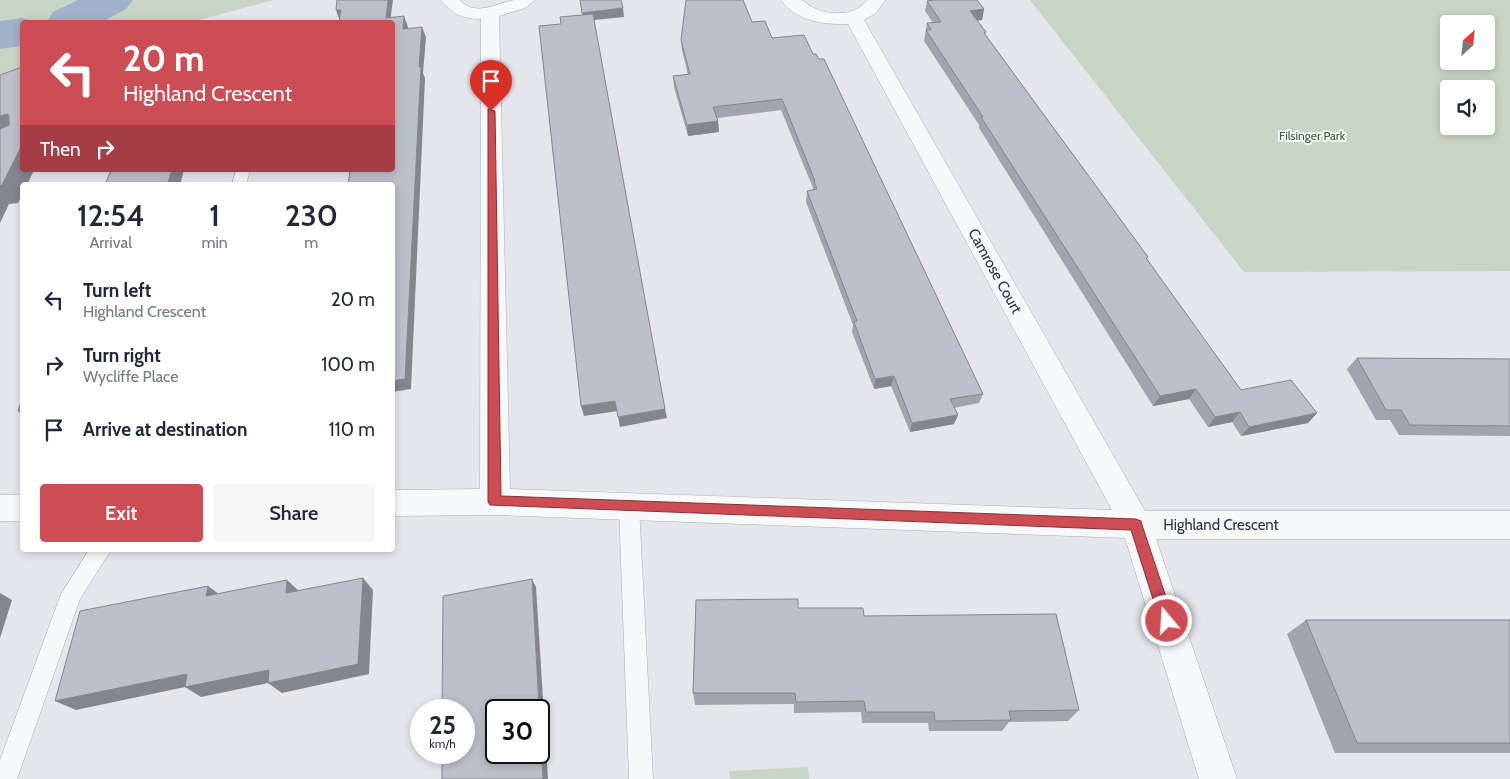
<!DOCTYPE html>
<style>
:root{--surface:#fff;--page:#f6f6f7;--text:#1f2937;--muted:#747a83;--accent:#cd4d55}
body{margin:0;font-family:Cabin,sans-serif;background:var(--page);color:var(--text);height:100vh;display:flex;flex-direction:column;font-size:19px;white-space:nowrap}
*{box-sizing:border-box;margin:0}
p{font-size:16px;color:var(--muted)}
.icon{flex:none;width:28px;height:28px;fill:none;stroke:currentColor;stroke-width:2;stroke-linecap:round;stroke-linejoin:round}
.map{position:relative;flex:1;overflow:hidden}
.panel{position:absolute;left:20px;top:182px;width:375px;height:370px;display:flex;flex-direction:column;background:var(--surface);border-radius:5px;box-shadow:0 2px 8px #0003}
.panel>*{flex:none}
.hud{position:absolute;left:20px;top:20px;width:375px;height:152px;border-radius:5px;box-shadow:0 2px 8px #0003;background:#cd4d55;color:#fff;overflow:hidden}
.needle{width:32px;rotate:27deg}
.buttons{position:absolute;left:1440px;top:15px;display:grid;gap:10px}
.buttons a{display:grid;place-items:center;width:55px;height:55px;border-radius:5px;background:var(--surface);box-shadow:0 2px 8px #0003;font-size:25px}
.speed{position:absolute;left:410px;top:699px;display:flex;gap:10px;font-size:25px;font-weight:700;text-align:center}
.speed>*{display:grid;place-content:center;width:65px;height:65px;border-radius:50%;background:var(--surface);box-shadow:0 2px 8px #0003;line-height:1}
.speed small{font-size:12px;font-weight:400}
.speed .limit{border:2px solid #111;border-radius:8px;background:#fff;color:#111}
.pin{position:absolute;display:grid;place-items:center;width:42px;height:42px;color:#fff;margin:-51px -21px;border-radius:50% 50% 50% 0;rotate:-45deg;box-shadow:0 0 5px #0007}
.pin .icon{rotate:45deg}
.me{position:absolute;width:55px;margin:-28px;rotate:342deg;stroke-linejoin:round;filter:drop-shadow(0 0 4px #0008)}
.turn{display:flex;align-items:center;gap:18px;height:105px;padding:0 20px;font-size:22px}
.turn .icon{width:65px;height:65px;stroke-width:2.5}
.turn b{display:block;font-size:35px;line-height:42px}
.then{display:flex;align-items:center;height:48px;padding:0 20px;background:#0003;gap:10px;font-size:19px}
.eta{display:flex;justify-content:space-evenly;align-items:center;height:85px;text-align:center}
.eta b{font-size:30px;font-weight:600;line-height:35px}
.primary-button{display:flex;gap:10px;margin-top:auto;padding:10px 20px}
.primary-button a{flex:1;height:58px;border-radius:5px;background:var(--accent);color:#fff;font-size:20px;font-weight:600;line-height:58px;text-align:center}
.primary-button a+a{background:var(--page);color:var(--text)}
ul{padding:0;list-style:none}
li{display:flex;align-items:center;gap:15px;height:65px;padding:0 20px}
li div{flex:1}
li b{display:block;font-size:19px}
li em{font-style:normal}
.map>svg:first-child{display:block}
.green{fill:#c8d5c5;fill-rule:evenodd}
.lines{fill:none;stroke-linecap:round;stroke-linejoin:round}
.river{fill:#a0b1ca;fill-rule:evenodd}
.service-casing{stroke:#a9acb6;stroke-width:1}
.minor-casing{stroke:#a9acb6;stroke-width:1}
.service{fill:#f7f8fa;fill-rule:evenodd}
.minor{fill:#f7f8fa;fill-rule:evenodd}
.wall{fill:#a1a4ad}
.shaded-wall{fill:#83868d}
.building{fill:#bbbfc9;stroke:#83868d;fill-rule:evenodd}
.route{fill:#cd4d55;stroke:#853237}
.labels{text-anchor:middle;dominant-baseline:central;stroke-width:4;stroke-linejoin:round;paint-order:stroke}
.far-park-label{font-size:12px;fill:#3d6039;stroke:#f4f6f9}
.street-label{font-size:15px;fill:#2c3244;stroke:#f4f6f9}
</style>
<div class="map">
<svg width="1510" height="779" viewBox="0 0 1510 779">
<rect width="100%" height="100%" fill="#e4e6ec"/>
<g class="green">
<polygon points="0,0 274,0 192,22 22,22 22,74 0,82"/>
<path d="M1030,0h480v271l-266,1zM1449,24h37v37h-37zM1449,89h37v37h-37z"/>
<polygon points="808,767 809,779 730,779 729,771"/>
</g>
<g class="lines">
<g class="river">
<polygon points="78,0 133,0 126,9 102,22 47,22 53,12"/>
<polygon points="22,18 38,22 22,22 22,46 0,49 0,21"/>
</g>
<defs>
<g id="service">
<polygon points="236,170 250,170 246,185 232,185"/>
<polygon points="629,497 636,500 639,506 653,779 629,779 619,506 622,500"/>
<polygon points="89,550 111,550 80,599 17,779 0,779 0,760 61,594"/>
</g>
<g id="minor">
<path d="M441,0h19c15,18 38,2 55,0 7,0 13,0 20,0l-10,8 -26,8 11,473 602,21 -264,-486c-23,1 -53,-3 -67,-24 5,0 15,0 20,0 4,2 8,6 13,8 17,8 42,8 53,-8h18l-9,13 -12,7 281,491h365v28h-354l81,240h-38l-74,-241 -630,-23 -103,1v-26l88,-1 1,-470c-17,0 -30,-5 -40,-19z"/>
<rect x="0" y="495" width="22" height="26"/>
</g>
</defs>
<use href="#service" class="service-casing"/>
<use href="#minor" class="minor-casing"/>
<use href="#service" class="service"/>
<use href="#minor" class="minor"/>
</g>
<g class="wall">
<polygon points="928,0 977,0 984,9 982,20 977,20 986,32 985,34 1148,257 1147,259 1241,390 1317,413 1308,423 1241,436 1232,422 1208,427 1189,399 1153,406 979,128 979,125 924,41 927,23 933,23 925,11 927,1 929,1"/>
<polygon points="752,22 772,38 983,394 979,403 954,408 958,415 954,424 910,432 891,386 874,389 852,332 853,325 806,202 807,191 813,190 813,188 781,110 717,118 718,121 719,132 688,136 674,87 673,76 688,75 682,50 681,40"/>
<polygon points="1357,358 1510,359 1510,436 1399,435 1390,420 1376,420 1347,369"/>
<polygon points="798,608 864,616 1079,710 1068,721 1009,722 1002,731 929,731 928,723 862,723 861,712 794,713 794,704 695,705 693,693"/>
<polygon points="1306,620 1510,620 1510,753 1335,753 1287,634"/>
</g>
<g class="shaded-wall">
<polygon points="388,0 393,0 390,22 386,18"/>
<polygon points="623,8 624,17 584,21 582,13"/>
<polygon points="984,9 982,20 968,22 970,11"/>
<polygon points="336,10 341,10 340,21"/>
<polygon points="404,16 408,27 406,39 403,29"/>
<polygon points="422,27 426,37 423,73 425,78 411,389 392,392 392,381"/>
<polygon points="7,114 21,131 0,139 0,116"/>
<polygon points="718,121 719,132 688,136 687,125"/>
<polygon points="22,145 22,170 34,170 27,185 22,185 22,194 18,203 9,204 0,223 0,186"/>
<polygon points="172,170 184,170 180,185 167,185"/>
<polygon points="894,376 891,386 874,389 875,379"/>
<polygon points="1196,389 1189,399 1153,406 1160,396"/>
<polygon points="615,401 618,411 584,416 581,406"/>
<polygon points="665,409 667,418 620,427 618,417"/>
<polygon points="22,410 22,414 18,411"/>
<polygon points="1240,412 1232,422 1208,427 1215,417"/>
<polygon points="1317,413 1308,423 1241,436 1249,427"/>
<polygon points="958,415 954,424 910,432 912,423"/>
<polygon points="363,578 373,590 369,674 282,693 268,683 201,697 185,687 76,710 55,701"/>
<polygon points="532,579 536,587 548,779 543,779"/>
<polygon points="287,580 300,592 286,593"/>
<polygon points="208,586 223,597 206,596"/>
<polygon points="0,593 12,600 0,638"/>
</g>
<g class="building">
<polygon points="337,0 388,0 386,18 404,16 403,29 422,27 419,67 421,67 405,379 392,381 392,185 348,185 350,170 392,170 392,22 339,22 341,10 336,10"/>
<polygon points="580,0 621,0 623,8 582,13"/>
<polygon points="686,0 743,0 752,22 765,21 772,38 804,35 813,54 816,54 819,59 824,59 983,394 950,399 958,415 912,423 894,376 875,379 854,322 857,321 807,191 817,189 814,181 815,181 782,99 713,107 718,121 687,125 673,76 690,74 681,40"/>
<polygon points="934,0 977,0 984,9 970,11 986,32 984,33 1148,257 1146,258 1241,390 1291,380 1317,413 1249,427 1240,412 1215,417 1196,389 1160,396 981,117 983,117 926,30 931,30 927,23 941,22 927,1"/>
<polygon points="593,14 665,409 618,417 615,401 581,406 539,26 561,24 560,17"/>
<polygon points="22,67 22,145 2,185 0,186 0,129 9,125 9,115 7,114 0,116 0,75"/>
<polygon points="111,170 172,170 167,185 105,185"/>
<polygon points="1357,358 1510,359 1510,426 1410,425 1401,410 1386,410"/>
<polygon points="22,398 22,410 18,411"/>
<polygon points="363,578 358,664 268,683 269,670 185,687 187,674 55,701 80,611 208,586 206,596 287,580 286,593"/>
<path d="M532,579l11,200h-101v-27h22v-42h-22l1,-114zM496,710h43v42h-43z"/>
<polygon points="798,599 798,608 863,608 864,616 1056,614 1079,710 1009,711 1011,720 935,721 934,712 866,712 864,701 796,702 795,693 693,693 696,600"/>
<polygon points="1306,620 1510,620 1510,743 1357,743"/>
</g>
<polygon class="route" points="488,109 495,111 501,496 1136,519 1141,521 1142,525 1174,621 1172,626 1167,628 1162,626 1160,621 1131,530 490,505 488,502"/>
<g class="labels">
<g class="far-park-label">
<text x="1312" y="135">Filsinger Park</text>
</g>
<g class="street-label">
<text transform="translate(995 271) rotate(61)">Camrose Court</text>
<text x="1221" y="525">Highland Crescent</text>
</g>
</g>
</svg>
<div class="buttons">
<a><svg class="needle" viewBox="-14 -14 28 28"><path d="M0-13l5 13h-10z" fill="#e53935"/><path d="M0 13l5-13h-10z" fill="#747a83"/></svg></a>
<a><svg class="icon" aria-label="sound" viewBox="0 0 24 24"><path d="M4 9h4l5-4v14l-5-4H4zM17 9q2 3 0 6"/></svg></a>
</div>
<div class="speed"><div>25<small>km/h</small></div><div class="limit">30</div></div>
<div class="pin" style="left:491px;top:111px;background:#d93025"><svg class="icon" aria-label="arrive" viewBox="0 0 24 24"><path d="M6 21V4h12l-3 4 3 4H6"/></svg></div>
<svg class="me" style="left:1167px;top:621px" viewBox="-20 -20 40 40"><circle r="17" fill="#cd4d55" stroke="#fff" stroke-width="3"/><path d="M0-11L8 9 0 5-8 9z" fill="#fff"/></svg>
<div class="hud">
<div class="turn"><svg class="icon" aria-label="left" viewBox="0 0 24 24"><path d="M17 20v-9H6M10 6l-5 5 5 5"/></svg><div><b>20 m</b>Highland Crescent</div></div>
<div class="then">Then<svg class="icon" aria-label="right" viewBox="0 0 24 24"><path d="M7 20v-9h11M14 6l5 5-5 5"/></svg></div>
</div>
<section class="panel">
<div class="eta">
<div><b>12:54</b><p>Arrival</p></div>
<div><b>1</b><p>min</p></div>
<div><b>230</b><p>m</p></div>
</div>
<ul>
<li><svg class="icon" aria-label="left" viewBox="0 0 24 24"><path d="M17 20v-9H6M10 6l-5 5 5 5"/></svg><div><b>Turn left</b><p>Highland Crescent</p></div><em>20 m</em></li>
<li><svg class="icon" aria-label="right" viewBox="0 0 24 24"><path d="M7 20v-9h11M14 6l5 5-5 5"/></svg><div><b>Turn right</b><p>Wycliffe Place</p></div><em>100 m</em></li>
<li><svg class="icon" aria-label="arrive" viewBox="0 0 24 24"><path d="M6 21V4h12l-3 4 3 4H6"/></svg><div><b>Arrive at destination</b></div><em>110 m</em></li>
</ul>
<div class="primary-button"><a>Exit</a><a>Share</a></div>
</section>
</div>
